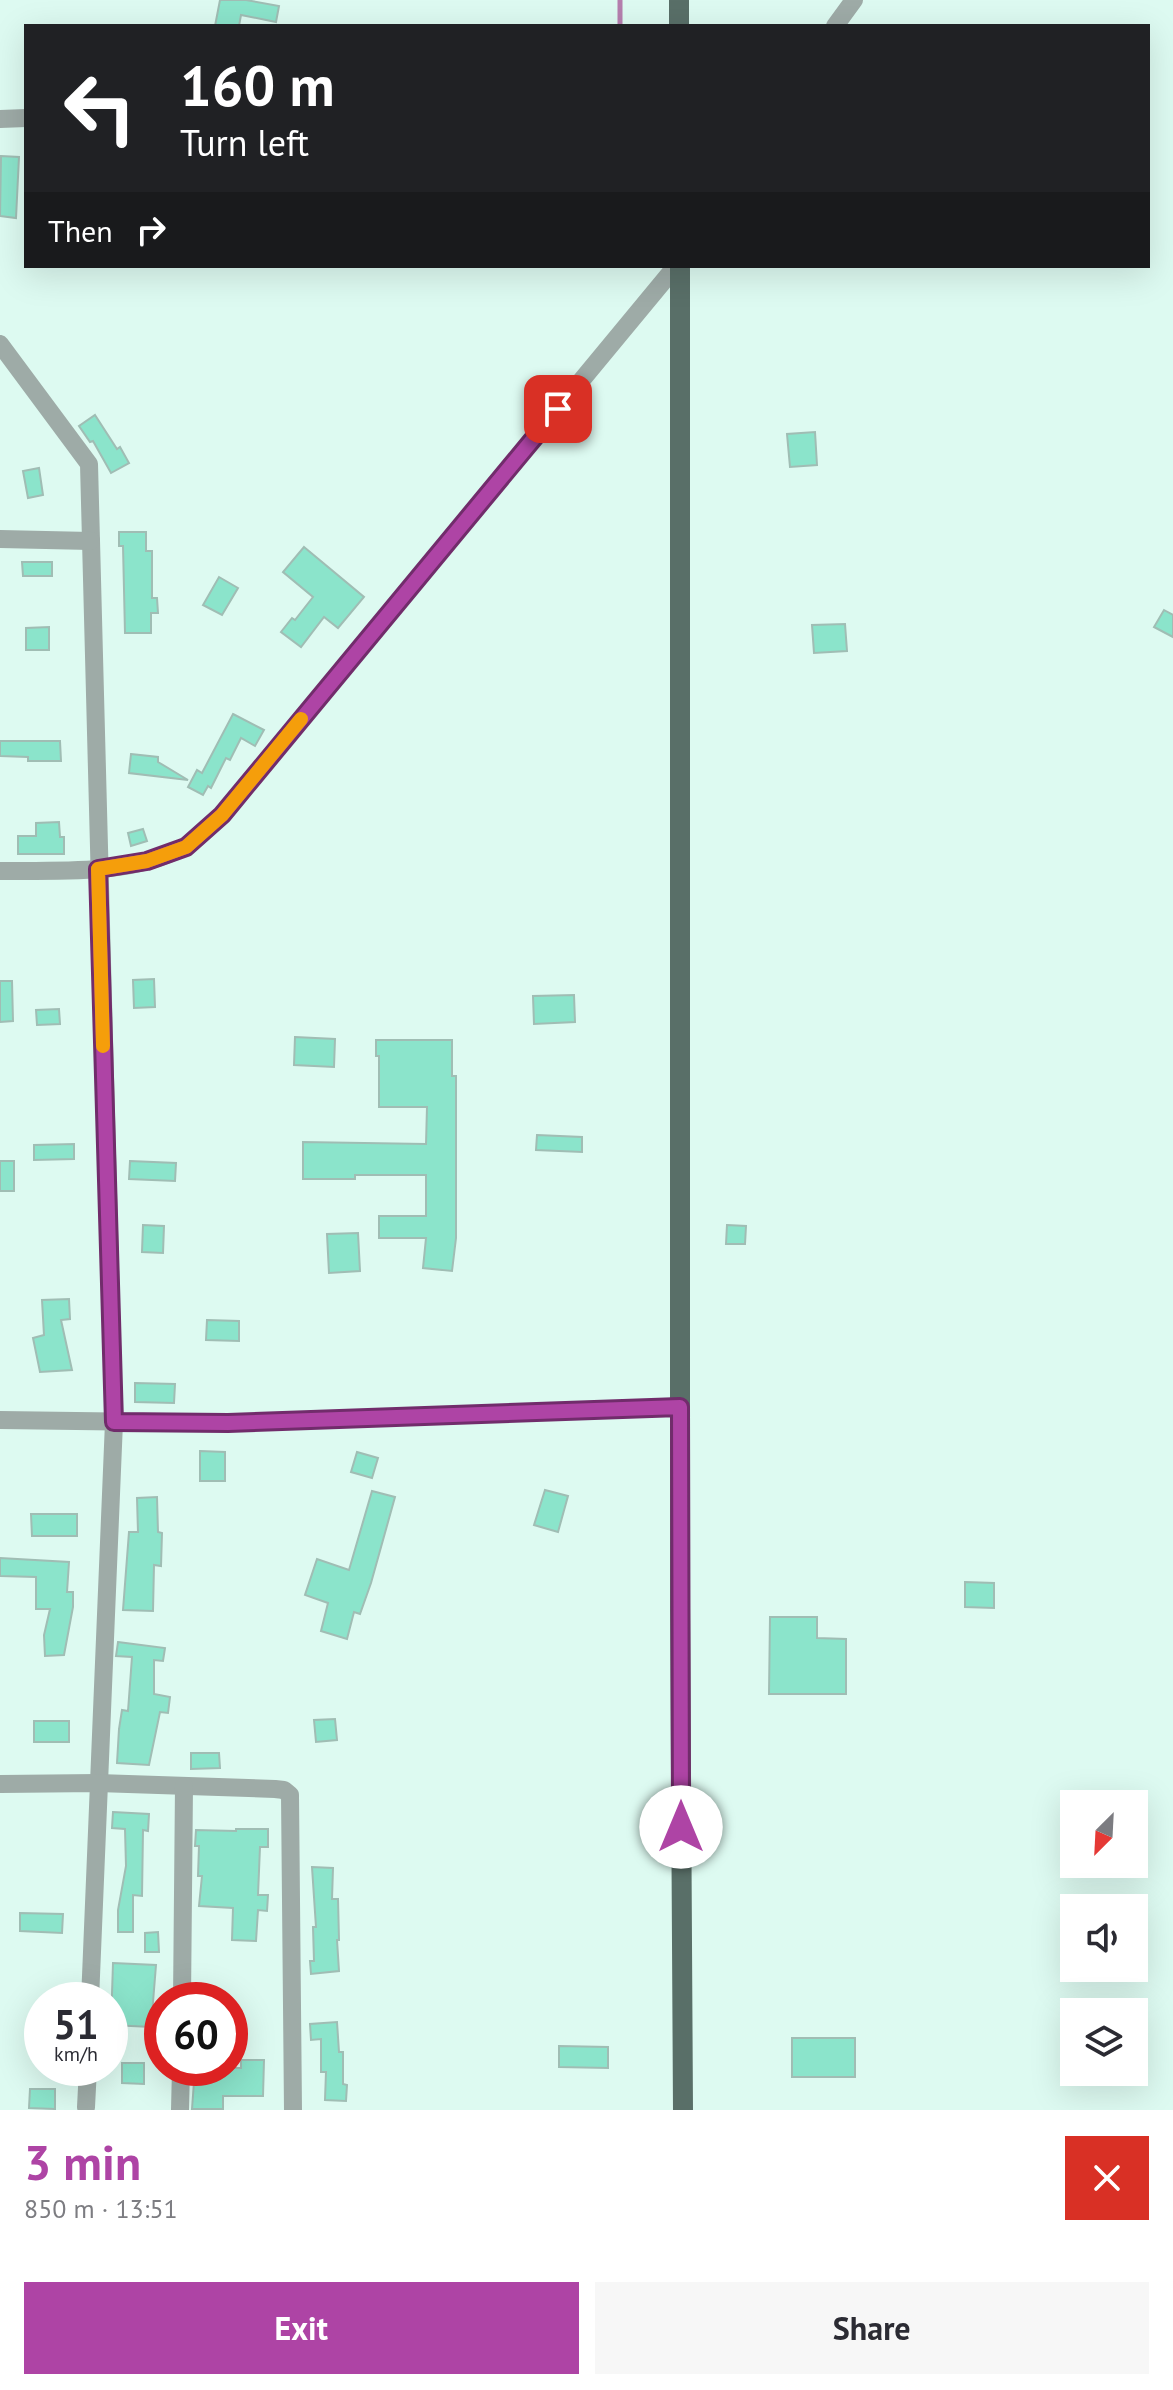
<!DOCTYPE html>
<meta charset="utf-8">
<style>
:root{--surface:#fff;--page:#f7f7f7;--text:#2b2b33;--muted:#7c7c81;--accent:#ae44a5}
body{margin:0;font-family:"PT Sans",sans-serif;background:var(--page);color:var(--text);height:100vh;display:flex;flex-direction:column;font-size:30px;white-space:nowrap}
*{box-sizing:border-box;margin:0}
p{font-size:26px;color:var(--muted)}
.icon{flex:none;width:44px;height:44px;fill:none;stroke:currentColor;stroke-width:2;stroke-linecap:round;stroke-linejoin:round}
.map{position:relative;height:2110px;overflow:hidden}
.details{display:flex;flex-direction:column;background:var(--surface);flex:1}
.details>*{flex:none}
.guide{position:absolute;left:24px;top:24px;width:1126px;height:244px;border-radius:0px;box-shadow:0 8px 32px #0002;background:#202124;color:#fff;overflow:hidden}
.needle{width:52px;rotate:204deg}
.buttons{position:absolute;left:1060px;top:1790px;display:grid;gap:16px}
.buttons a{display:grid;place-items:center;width:88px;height:88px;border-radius:0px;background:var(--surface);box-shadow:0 8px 32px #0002;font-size:40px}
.speed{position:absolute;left:24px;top:1982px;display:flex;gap:16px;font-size:40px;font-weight:700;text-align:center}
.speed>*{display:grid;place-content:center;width:104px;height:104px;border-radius:50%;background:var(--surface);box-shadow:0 8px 32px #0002;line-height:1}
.speed small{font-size:20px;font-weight:400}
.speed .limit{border:12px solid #d22;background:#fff;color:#111}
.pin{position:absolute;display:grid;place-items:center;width:68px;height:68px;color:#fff;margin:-34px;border-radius:16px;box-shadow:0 4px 12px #0006}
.me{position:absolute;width:88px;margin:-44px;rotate:0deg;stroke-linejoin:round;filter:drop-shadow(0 0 6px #0008)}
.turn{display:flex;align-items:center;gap:28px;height:168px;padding:0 24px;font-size:36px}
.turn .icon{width:104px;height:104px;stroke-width:2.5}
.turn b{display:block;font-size:56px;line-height:68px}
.then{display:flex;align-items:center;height:76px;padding:0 24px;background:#0003;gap:16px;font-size:30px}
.round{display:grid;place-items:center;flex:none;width:84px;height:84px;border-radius:0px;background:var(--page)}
.head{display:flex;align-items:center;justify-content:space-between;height:136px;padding:0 24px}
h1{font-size:48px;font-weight:600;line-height:60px;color:var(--accent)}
.button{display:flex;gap:16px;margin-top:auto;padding:16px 24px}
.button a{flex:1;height:92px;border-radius:0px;background:var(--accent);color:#fff;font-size:32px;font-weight:600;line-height:92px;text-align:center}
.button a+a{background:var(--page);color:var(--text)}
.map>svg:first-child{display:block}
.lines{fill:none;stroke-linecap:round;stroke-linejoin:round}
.stream{stroke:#b57fae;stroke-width:5}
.building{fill:#8be4cb;stroke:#a0bdb4;stroke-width:2}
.minor{stroke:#9eaba7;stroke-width:18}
.primary{stroke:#596f68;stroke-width:20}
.route-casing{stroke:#712c6b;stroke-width:20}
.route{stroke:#ae44a5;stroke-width:14}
.slow{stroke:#f59e0b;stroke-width:14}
</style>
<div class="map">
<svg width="1173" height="2110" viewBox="0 0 1173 2110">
<rect width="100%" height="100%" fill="#ddfaf1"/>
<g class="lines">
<polyline class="stream" points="620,0 620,26"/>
</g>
<g class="building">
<polygon points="220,0 246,0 279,6 276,22 241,15 239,26 215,26"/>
<polygon points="1,156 19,157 16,218 0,216"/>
<polygon points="95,415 117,449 120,447 129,463 111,473 93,441 90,442 79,426"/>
<polygon points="815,432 817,465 790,467 787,434"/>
<polygon points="39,468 43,495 28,498 23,471"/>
<polygon points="119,532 146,532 146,551 152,551 152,598 157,598 158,613 151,613 151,633 125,633 123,546 119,546"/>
<polygon points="304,547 364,597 338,628 324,617 301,647 281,632 292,618 295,620 313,597 283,572"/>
<polygon points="22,562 52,562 52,576 23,576"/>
<polygon points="219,577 238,588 222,615 203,605"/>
<polygon points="1164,610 1173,615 1173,637 1154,627"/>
<polygon points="845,624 847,651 814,653 812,625"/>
<polygon points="49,627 49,650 26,650 26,628"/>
<polygon points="233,714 264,730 255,746 241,738 230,760 226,758 211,788 208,786 203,795 188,787 197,770 202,773"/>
<polygon points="0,741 60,741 61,761 28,761 28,757 0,756"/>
<polygon points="131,754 158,757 158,762 188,780 129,773"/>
<polygon points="59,822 60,837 64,837 64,854 18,854 18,836 36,836 36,823"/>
<polygon points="143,829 147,841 131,846 128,833"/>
<polygon points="154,979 155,1007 134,1008 133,980"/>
<polygon points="0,981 12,981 13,1021 0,1022"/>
<polygon points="574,995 575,1022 534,1024 533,996"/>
<polygon points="59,1009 60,1024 37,1025 36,1010"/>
<polygon points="295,1037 335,1039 334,1067 294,1065"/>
<polygon points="376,1040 452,1040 452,1076 456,1076 456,1238 452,1271 423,1268 426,1238 379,1238 379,1216 426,1216 426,1175 355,1175 355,1179 303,1179 303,1142 426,1144 427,1107 379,1107 379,1056 376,1056"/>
<polygon points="537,1135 582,1137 582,1152 536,1150"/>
<polygon points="74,1144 74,1159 34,1160 34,1145"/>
<rect x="0" y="1161" width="14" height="30"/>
<polygon points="130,1161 176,1163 175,1181 129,1179"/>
<polygon points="143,1225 164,1226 163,1253 142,1252"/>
<polygon points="727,1225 746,1226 745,1244 726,1244"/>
<polygon points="358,1233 360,1271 329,1273 327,1234"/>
<polygon points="69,1299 70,1319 61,1320 72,1370 40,1372 33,1338 44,1335 42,1300"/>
<polygon points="207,1320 239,1321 239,1341 206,1340"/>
<polygon points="135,1383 175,1384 174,1403 135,1402"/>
<polygon points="200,1451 225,1452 225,1481 200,1481"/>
<polygon points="357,1452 378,1458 372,1478 351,1472"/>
<polygon points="545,1490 568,1496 558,1532 534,1525"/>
<polygon points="372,1491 395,1497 371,1583 360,1614 354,1612 347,1639 321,1631 328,1603 305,1595 317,1559 349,1570"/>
<polygon points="157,1497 158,1532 162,1533 161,1566 154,1565 153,1611 123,1610 129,1532 138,1532 137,1498"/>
<polygon points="31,1514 77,1514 77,1536 32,1536"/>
<polygon points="0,1558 69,1562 67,1592 73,1592 73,1607 64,1655 45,1656 44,1635 50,1609 36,1609 36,1577 0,1576"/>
<polygon points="965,1582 994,1583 994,1608 965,1607"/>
<polygon points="770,1617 817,1617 817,1638 846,1639 846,1694 769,1694"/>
<polygon points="118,1642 165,1648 163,1661 154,1660 154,1694 170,1697 168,1713 160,1712 149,1765 117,1763 119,1729 122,1710 128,1711 132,1657 116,1656"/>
<polygon points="335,1719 337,1740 316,1742 314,1720"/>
<rect x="34" y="1721" width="35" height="21"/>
<polygon points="191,1753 219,1753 220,1768 191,1769"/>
<polygon points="113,1812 149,1814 148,1831 143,1830 142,1896 133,1895 133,1932 118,1932 118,1910 126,1866 125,1829 112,1828"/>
<polygon points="236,1829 268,1829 268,1847 260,1847 258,1895 268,1895 267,1911 258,1910 256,1941 232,1940 233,1908 199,1906 202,1876 198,1876 199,1846 195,1846 196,1830 236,1831"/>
<polygon points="312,1867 333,1868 332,1899 338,1899 339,1940 337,1940 339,1971 311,1974 310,1961 314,1961 313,1927 316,1927"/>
<polygon points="20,1913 63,1914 62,1933 20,1931"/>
<polygon points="158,1932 159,1952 145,1952 145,1933"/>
<polygon points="113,1963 156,1965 151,2027 111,2025"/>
<polygon points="337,2022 339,2052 343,2052 343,2084 347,2085 346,2101 325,2100 326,2072 321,2072 321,2039 311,2040 310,2024"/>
<rect x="792" y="2038" width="63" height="39"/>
<polygon points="559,2046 608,2047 608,2068 559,2067"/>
<polygon points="241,2060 264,2060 263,2096 223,2096 223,2109 192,2109 195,2068 241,2068"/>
<polygon points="122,2063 144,2063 144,2084 122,2083"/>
<polygon points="30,2089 55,2089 55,2109 29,2108"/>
</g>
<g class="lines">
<g class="minor">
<polyline points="835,26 854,0"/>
<polyline points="0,119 26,118"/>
<polyline points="0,344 89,464 114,1422 90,2000"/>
<polyline points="0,539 91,541"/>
<path d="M0,871c60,-1 129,5 184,-24 14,-7 26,-22 38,-32l454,-549"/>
<polyline points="0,1420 228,1423 680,1407"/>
<polyline points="0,1784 98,1783 275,1789 284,1790 290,1795 293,2110"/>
<polyline points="182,2000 184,1786"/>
<polyline points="86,2107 88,2068"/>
<polyline points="180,2110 181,2068"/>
</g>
<g class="primary">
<polyline points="679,0 679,26"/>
<polyline points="680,266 680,1607 683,2110"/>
</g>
</g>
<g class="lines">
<defs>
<polyline id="route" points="558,409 222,815 186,847 147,861 98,869 114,1422 228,1423 680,1407 681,1827"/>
</defs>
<use href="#route" class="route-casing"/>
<use href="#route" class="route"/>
<polyline class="slow" points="103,1046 98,869 147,861 186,847 222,815 301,719"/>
</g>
</svg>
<div class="buttons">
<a><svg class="needle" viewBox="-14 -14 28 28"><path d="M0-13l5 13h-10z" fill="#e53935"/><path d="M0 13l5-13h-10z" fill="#7c7c81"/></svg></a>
<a><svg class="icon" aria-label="sound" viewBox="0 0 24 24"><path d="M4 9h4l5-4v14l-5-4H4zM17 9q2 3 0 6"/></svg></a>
<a><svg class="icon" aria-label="layers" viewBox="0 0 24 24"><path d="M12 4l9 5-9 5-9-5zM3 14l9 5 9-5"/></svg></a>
</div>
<div class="speed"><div>51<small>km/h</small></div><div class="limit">60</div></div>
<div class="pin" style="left:558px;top:409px;background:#d93025"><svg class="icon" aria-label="arrive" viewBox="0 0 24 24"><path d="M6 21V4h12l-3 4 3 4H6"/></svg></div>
<svg class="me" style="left:681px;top:1827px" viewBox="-20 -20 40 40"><circle r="19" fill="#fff"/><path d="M0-13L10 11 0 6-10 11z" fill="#ae44a5"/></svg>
<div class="guide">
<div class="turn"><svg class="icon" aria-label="left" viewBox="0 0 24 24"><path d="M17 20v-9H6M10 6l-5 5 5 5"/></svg><div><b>160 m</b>Turn left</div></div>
<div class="then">Then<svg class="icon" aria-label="right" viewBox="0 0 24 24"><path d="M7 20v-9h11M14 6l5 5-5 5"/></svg></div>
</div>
</div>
<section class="details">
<div class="head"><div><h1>3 min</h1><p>850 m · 13:51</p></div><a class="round" style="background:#d93025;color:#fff"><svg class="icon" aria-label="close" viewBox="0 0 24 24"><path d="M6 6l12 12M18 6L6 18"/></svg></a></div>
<div class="button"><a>Exit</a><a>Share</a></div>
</section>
